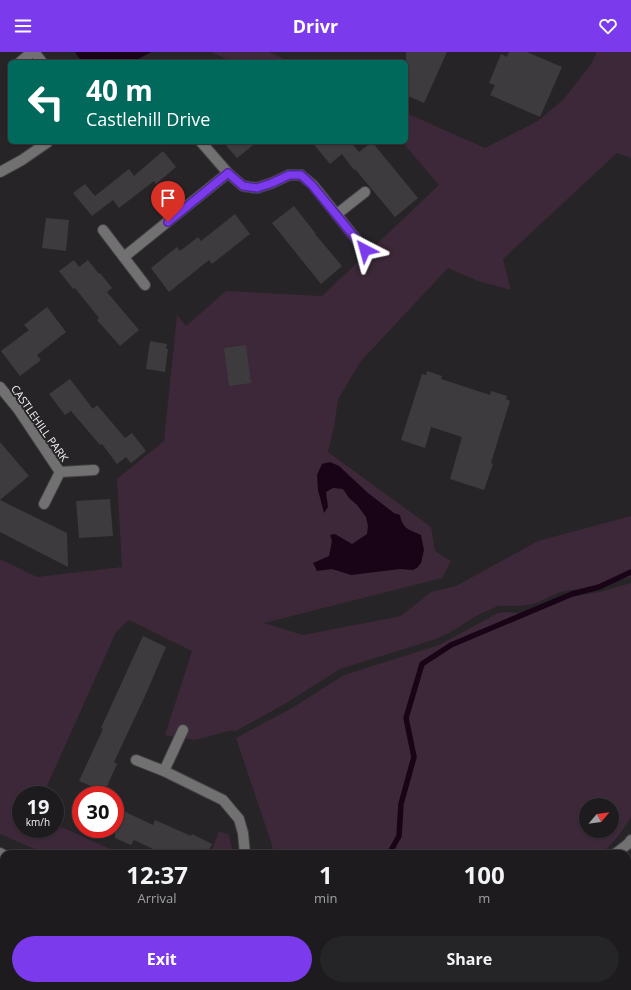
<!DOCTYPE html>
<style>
:root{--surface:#1d1b1d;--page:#252426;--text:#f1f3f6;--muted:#a0a1a4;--line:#3b393b;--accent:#7c3aed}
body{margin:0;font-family:"Open Sans",sans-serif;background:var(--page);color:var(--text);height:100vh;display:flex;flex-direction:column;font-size:15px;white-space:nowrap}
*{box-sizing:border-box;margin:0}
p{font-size:13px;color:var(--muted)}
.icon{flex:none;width:22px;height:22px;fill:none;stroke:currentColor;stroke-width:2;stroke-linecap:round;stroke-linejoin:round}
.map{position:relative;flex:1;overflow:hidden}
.panel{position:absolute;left:0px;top:798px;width:631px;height:140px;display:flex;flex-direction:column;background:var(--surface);border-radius:12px 12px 0 0;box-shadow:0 1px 3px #0004,0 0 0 1px var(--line)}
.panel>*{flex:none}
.hud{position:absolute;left:8px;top:8px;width:400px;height:84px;border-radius:6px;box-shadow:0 1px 3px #0004,0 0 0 1px var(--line);background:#00695c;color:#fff;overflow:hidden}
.needle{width:26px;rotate:61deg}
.fabs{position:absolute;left:579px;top:746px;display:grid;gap:8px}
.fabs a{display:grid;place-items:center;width:40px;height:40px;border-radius:50%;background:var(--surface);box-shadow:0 1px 3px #0004,0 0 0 1px var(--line);font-size:20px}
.speed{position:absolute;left:12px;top:734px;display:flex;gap:8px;font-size:20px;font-weight:700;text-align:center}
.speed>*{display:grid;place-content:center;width:52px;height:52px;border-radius:50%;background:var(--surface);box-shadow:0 1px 3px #0004,0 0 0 1px var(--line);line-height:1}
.speed small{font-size:10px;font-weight:400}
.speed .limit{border:6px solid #d22;background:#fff;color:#111}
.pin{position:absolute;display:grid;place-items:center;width:34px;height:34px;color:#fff;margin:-41px -17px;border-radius:50% 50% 50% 0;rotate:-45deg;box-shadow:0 0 4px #0007}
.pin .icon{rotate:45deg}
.me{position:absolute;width:44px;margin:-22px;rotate:321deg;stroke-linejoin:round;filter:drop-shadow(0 0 3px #0008)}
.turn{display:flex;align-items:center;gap:14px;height:84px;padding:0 12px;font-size:18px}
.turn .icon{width:52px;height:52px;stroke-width:2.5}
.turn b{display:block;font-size:28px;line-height:34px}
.eta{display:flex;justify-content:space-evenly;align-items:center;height:68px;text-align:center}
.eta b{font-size:24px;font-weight:700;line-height:28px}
.cta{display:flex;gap:8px;margin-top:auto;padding:8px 12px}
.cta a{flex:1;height:46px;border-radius:24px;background:var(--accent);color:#fff;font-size:16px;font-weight:700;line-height:46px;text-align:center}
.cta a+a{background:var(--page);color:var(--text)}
header{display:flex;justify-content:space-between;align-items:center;height:52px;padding:0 12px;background:var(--accent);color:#fff;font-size:18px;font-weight:700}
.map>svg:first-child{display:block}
.green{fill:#3c2838;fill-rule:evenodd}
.water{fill:#180416}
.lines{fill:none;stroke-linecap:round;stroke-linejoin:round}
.stream{stroke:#180416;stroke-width:5.5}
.building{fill:#3e3b3e}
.minor-casing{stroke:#444144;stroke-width:12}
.tertiary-casing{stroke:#444144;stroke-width:12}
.minor{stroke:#727172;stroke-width:10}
.tertiary{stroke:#727172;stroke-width:10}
.route-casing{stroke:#51269a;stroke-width:10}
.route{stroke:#7c3aed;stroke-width:7}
.labels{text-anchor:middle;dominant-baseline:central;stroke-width:4;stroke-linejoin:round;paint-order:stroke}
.street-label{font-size:11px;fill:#f6f4f6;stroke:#272427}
</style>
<header><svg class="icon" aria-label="menu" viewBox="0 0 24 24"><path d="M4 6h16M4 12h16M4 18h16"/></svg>Drivr<svg class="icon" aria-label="heart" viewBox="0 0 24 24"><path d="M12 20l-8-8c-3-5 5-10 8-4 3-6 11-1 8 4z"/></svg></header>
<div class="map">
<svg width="631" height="938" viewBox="0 0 631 938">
<rect width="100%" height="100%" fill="#272427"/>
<g class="green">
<polygon points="211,0 269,0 291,10 233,10"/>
<polygon points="597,0 631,0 631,106 617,101 503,207 511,238 478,229 448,216 361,309 338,347 334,375 328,400 431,475 435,499 451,509 442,526 264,571 303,583 401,564 431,540 456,534 538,489 631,464 631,525 598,534 560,540 534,552 520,554 498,554 478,563 449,581 436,587 340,617 288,650 234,680 233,678 195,688 165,683 192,599 129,568 116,580 43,743 21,743 21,777 55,777 55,772 121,802 46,802 0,782 0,507 37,525 122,515 117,427 164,389 177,263 186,274 226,239 322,244 439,133 402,90 406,90 406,61 485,96 538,69 564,47 591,12"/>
<path d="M631,531v234c-8,13 -18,27 -30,37h-327l-2,-9 -36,-107 56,-30 52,-33 95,-30 59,-32 9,-1 12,1 17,-3 26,-12 38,-6zM586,753h26v26h-26z"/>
<polygon points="219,779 229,783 232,797 231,802 210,802"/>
<polygon points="627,904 631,904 631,938 615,938 615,934 627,934"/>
<polygon points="244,934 304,934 295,938 228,938 237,936 243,937"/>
<polygon points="494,934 611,934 611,938 516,938"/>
</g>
<g class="water">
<polygon points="75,0 151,0 133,10 82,10"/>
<path d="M330,410l9,4 29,27 26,20 6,2c3,15 9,14 21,20l3,15 -3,13 -4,5 -4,2 -13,-1 -49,6 -19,-6 -15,2 -4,-8 16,-7 3,-15 -2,-6 5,-1 17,10 15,-10 1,-8 -2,-9 -9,-12 -8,-7 -6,-9 -10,-1 -7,4 2,15 -4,6 -6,-23 -1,-15 5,-11z"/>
</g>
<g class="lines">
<polyline class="stream" points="389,802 399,784 401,752 414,705 406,666 422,612 451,593 572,542 599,535 631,520"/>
</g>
<g class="building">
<polygon points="406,0 447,0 424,51 406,43"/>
<polygon points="509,0 527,0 562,15 540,65 490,43 495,33 489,31 501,2 507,5"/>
<polygon points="223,90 257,90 237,106"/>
<polygon points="312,90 357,90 353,93 359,100 372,90 418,146 395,165 355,117 354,118 342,102 330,112"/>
<polygon points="163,99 176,115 156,132 154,129 119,156 113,148 92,164 73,141 85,132 95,144 129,117 134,124"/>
<polygon points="294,154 316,182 315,182 342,214 321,232 272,171"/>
<polygon points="235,162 250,182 212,212 209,208 169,240 151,216 177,195 180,199 198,185 201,189"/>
<polygon points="46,166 69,168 66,199 42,196"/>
<polygon points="74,208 79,215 88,208 99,222 100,221 112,236 107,240 139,278 120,294 97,268 99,266 75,236 73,237 59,219"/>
<polygon points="47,255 66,280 37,303 41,308 20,324 1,299 29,278 24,273"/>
<polygon points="150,289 167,292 166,297 168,297 165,320 146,317"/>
<polygon points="246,293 251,331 229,334 224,296"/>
<polygon points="427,319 442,324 441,327 490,343 491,339 507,344 506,347 510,349 491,411 493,412 484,438 450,427 462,385 431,375 425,396 401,388 422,322 426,323"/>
<polygon points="70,327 93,357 97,353 125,386 132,381 146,399 131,411 126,405 117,412 102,392 100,393 71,359 65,363 49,342"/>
<polygon points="0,390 29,424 0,448 67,481 68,515 0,480"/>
<polygon points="110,447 113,484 79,486 76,449"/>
<polygon points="143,584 166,595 145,644 114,710 117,712 103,743 87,743 91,734 79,729 103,677 101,676"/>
<polygon points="115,755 153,773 155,768 191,784 192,782 212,792 207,802 164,802 134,788 131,793 115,786"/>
</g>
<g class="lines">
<defs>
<g id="minor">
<polyline points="34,0 42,10"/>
<polyline points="20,10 32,0"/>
<polyline points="201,90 228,121 243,134 257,136 272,131 289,123 301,123 313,133 365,198"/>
<polyline points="0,120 22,108 48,90"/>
<polyline points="337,162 365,140"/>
<polyline points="103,178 145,233"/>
<polyline points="124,205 228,121"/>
<polyline points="0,335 18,357 60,420"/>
<polyline points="44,452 60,420 94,418"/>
<polyline points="136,708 164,719 223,748 239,767 243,781 245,802"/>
<polyline points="164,719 183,678"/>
<polyline points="615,802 628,792 631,788"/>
<polyline points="0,920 4,919"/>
<polyline points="214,938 215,934"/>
</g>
<g id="tertiary">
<polyline points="0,801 4,803"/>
<polyline points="393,934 412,938"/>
</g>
</defs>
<use href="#minor" class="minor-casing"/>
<use href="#tertiary" class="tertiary-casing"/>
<use href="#minor" class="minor"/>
<use href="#tertiary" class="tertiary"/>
</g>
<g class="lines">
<defs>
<polyline id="route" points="168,170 228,121 243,134 257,136 272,131 289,123 301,123 312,133 365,198"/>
</defs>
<use href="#route" class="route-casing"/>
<use href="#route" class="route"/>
</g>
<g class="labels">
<g class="street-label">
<text transform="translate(40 371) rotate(55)">CASTLEHILL PARK</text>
</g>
</g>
</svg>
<div class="fabs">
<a><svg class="needle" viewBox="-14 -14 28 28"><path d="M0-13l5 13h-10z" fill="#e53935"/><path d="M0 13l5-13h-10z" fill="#a0a1a4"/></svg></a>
</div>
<div class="speed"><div>19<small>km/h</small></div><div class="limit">30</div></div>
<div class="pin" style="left:168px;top:170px;background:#d93025"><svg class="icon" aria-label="arrive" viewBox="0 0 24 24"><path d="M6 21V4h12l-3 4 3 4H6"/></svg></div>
<svg class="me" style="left:365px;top:198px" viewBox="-20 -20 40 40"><path d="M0-17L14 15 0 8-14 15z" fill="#7c3aed" stroke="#fff" stroke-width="4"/></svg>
<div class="hud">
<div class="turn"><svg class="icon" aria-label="left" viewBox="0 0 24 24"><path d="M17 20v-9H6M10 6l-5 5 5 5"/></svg><div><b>40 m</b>Castlehill Drive</div></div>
</div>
<section class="panel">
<div class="eta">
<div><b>12:37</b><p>Arrival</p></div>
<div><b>1</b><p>min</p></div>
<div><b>100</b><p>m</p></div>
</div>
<div class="cta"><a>Exit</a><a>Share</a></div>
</section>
</div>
